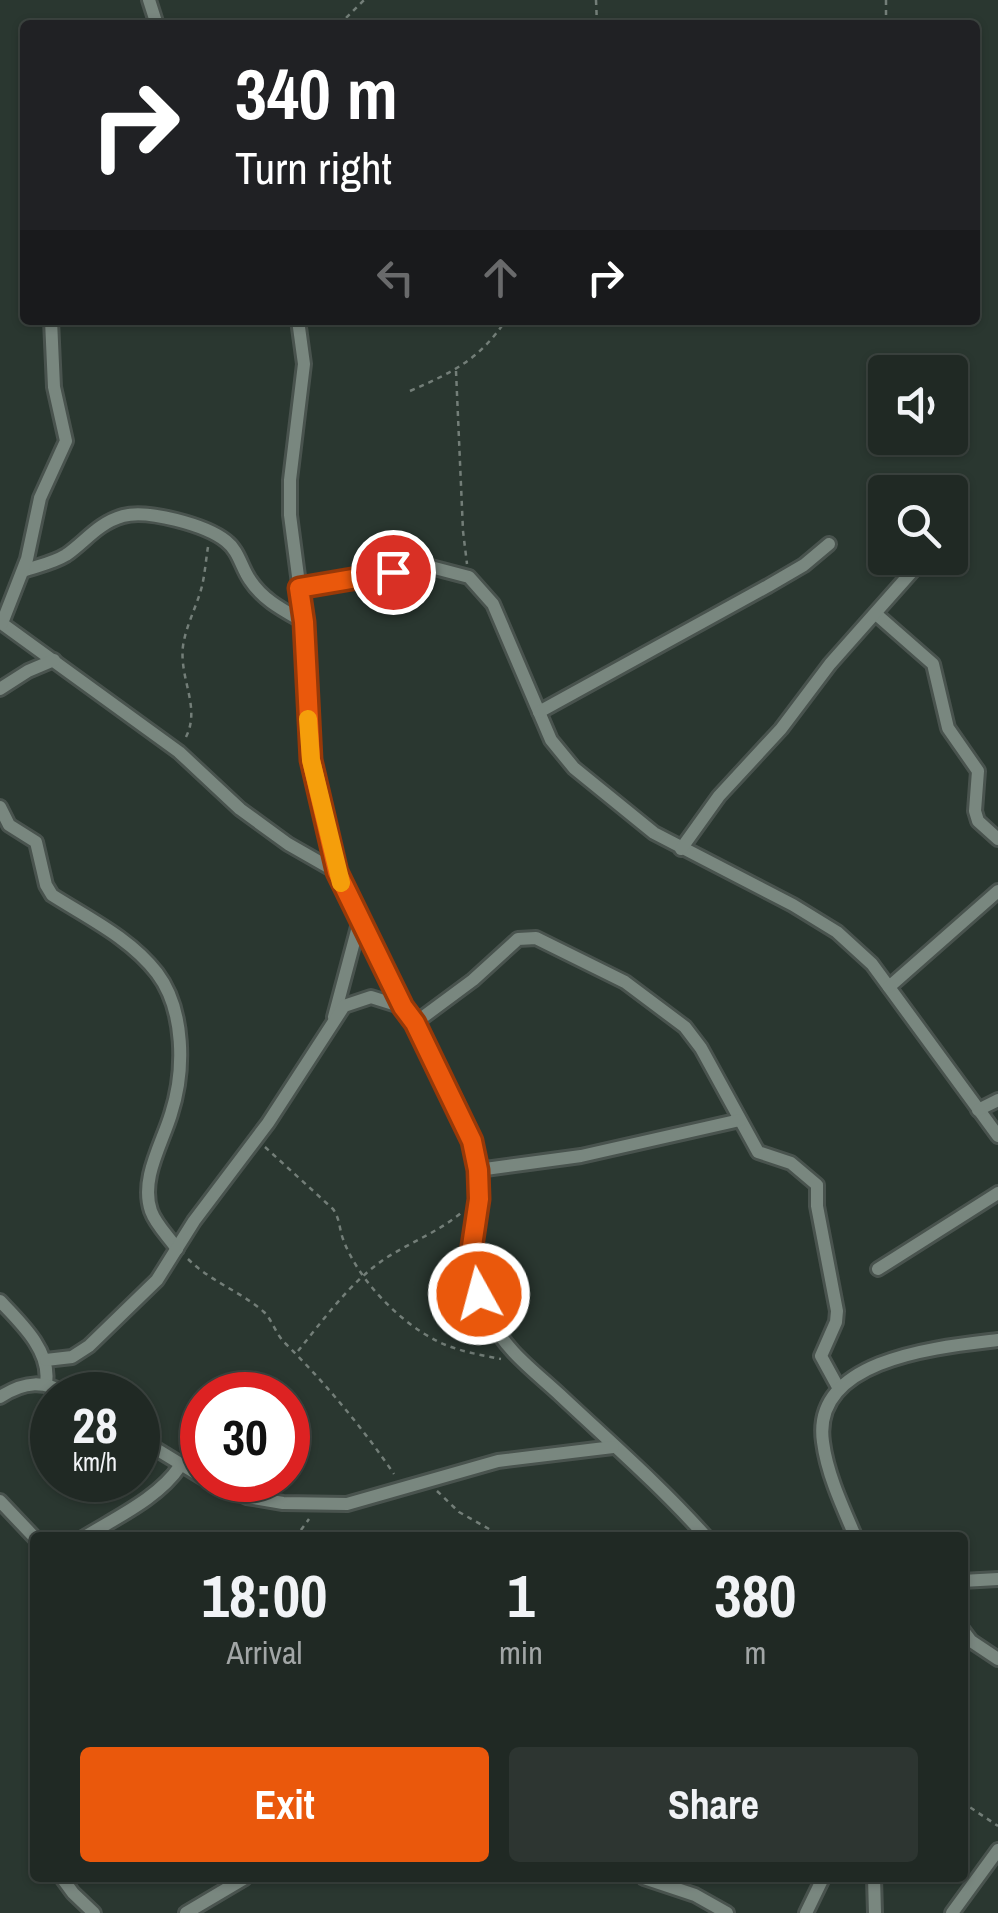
<!DOCTYPE html>
<style>
:root{--surface:#202924;--page:#2d3531;--text:#f1f3f6;--muted:#a2a6a6;--line:#3d4541;--accent:#ea580c}
body{margin:0;font-family:"Archivo Narrow",sans-serif;background:var(--page);color:var(--text);height:100vh;display:flex;flex-direction:column;font-size:38px;white-space:nowrap}
*{box-sizing:border-box;margin:0}
p{font-size:32px;color:var(--muted)}
.icon{flex:none;width:55px;height:55px;fill:none;stroke:currentColor;stroke-width:2;stroke-linecap:round;stroke-linejoin:round}
.map{position:relative;flex:1;overflow:hidden}
.details{position:absolute;left:30px;top:1532px;width:938px;height:350px;display:flex;flex-direction:column;background:var(--surface);border-radius:10px;box-shadow:0 2px 8px #0004,0 0 0 2px var(--line)}
.details>*{flex:none}
.banner{position:absolute;left:20px;top:20px;width:960px;height:305px;border-radius:10px;box-shadow:0 2px 8px #0004,0 0 0 2px var(--line);background:#202124;color:#fff;overflow:hidden}
.fabs{position:absolute;left:868px;top:355px;display:grid;gap:20px}
.fabs a{display:grid;place-items:center;width:100px;height:100px;border-radius:10px;background:var(--surface);box-shadow:0 2px 8px #0004,0 0 0 2px var(--line);font-size:50px}
.speed{position:absolute;left:30px;top:1372px;display:flex;gap:20px;font-size:50px;font-weight:700;text-align:center}
.speed>*{display:grid;place-content:center;width:130px;height:130px;border-radius:50%;background:var(--surface);box-shadow:0 2px 8px #0004,0 0 0 2px var(--line);line-height:1}
.speed small{font-size:25px;font-weight:400}
.speed .limit{border:15px solid #d22;background:#fff;color:#111}
.pin{position:absolute;display:grid;place-items:center;width:85px;height:85px;color:#fff;margin:-42px;border:5px solid #fff;border-radius:50%;box-shadow:0 2px 10px #0007}
.me{position:absolute;width:110px;margin:-55px;rotate:353deg;stroke-linejoin:round;filter:drop-shadow(0 0 8px #0008)}
.turn{display:flex;align-items:center;gap:35px;height:210px;padding:0 50px;font-size:45px}
.turn .icon{width:130px;height:130px;stroke-width:2.5}
.turn b{display:block;font-size:70px;line-height:85px}
.lanes{display:flex;align-items:center;height:95px;padding:0 50px;background:#0003;justify-content:center;gap:50px;direction:ltr}
.lanes .off{opacity:.35}
.eta{display:flex;justify-content:space-evenly;align-items:center;height:170px;text-align:center}
.eta b{font-size:60px;font-weight:800;line-height:70px}
.primary-button{display:flex;gap:20px;margin-top:auto;padding:20px 50px}
.primary-button a{flex:1;height:115px;border-radius:10px;background:var(--accent);color:#fff;font-size:40px;font-weight:800;line-height:115px;text-align:center}
.primary-button a+a{background:var(--page);color:var(--text)}
.map>svg:first-child{display:block}
.lines{fill:none;stroke-linecap:round;stroke-linejoin:round}
.street-casing{stroke:#49534e;stroke-width:18}
.path{stroke:#737e78;stroke-width:2.5;stroke-dasharray:5 5;stroke-linecap:butt}
.street{stroke:#79877f;stroke-width:12}
.route-casing{stroke:#983908;stroke-width:25}
.route{stroke:#ea580c;stroke-width:18}
.slow{stroke:#f59e0b;stroke-width:18}
</style>
<div class="map">
<svg width="998" height="1913" viewBox="0 0 998 1913">
<rect width="100%" height="100%" fill="#2a3730"/>
<g class="lines">
<defs>
<g id="street">
<polyline points="149,0 157,25"/>
<path d="M298,320l6,44 -14,116v35l14,107 7,138 26,112 22,51 44,84 12,16c22,45 57,95 63,145 2,19 -2,35 -4,53 -5,32 1,67 15,96 16,33 45,54 71,78 50,47 102,92 147,143"/>
<path d="M23,571c14,-5 30,-8 43,-16 20,-14 32,-32 57,-39 24,-7 83,9 103,25 13,10 15,26 24,39 13,20 33,30 54,42"/>
<polyline points="299,588 427,566 469,577 493,604 551,740 574,768 654,833 793,905 837,932 872,964 998,1136"/>
<polyline points="876,614 933,664 948,728 978,771 975,811 978,821 998,839"/>
<polyline points="0,622 179,752 240,809 288,844 337,872"/>
<polyline points="2,623 27,559 40,498 66,441 54,387 51,320"/>
<polyline points="0,689 28,671 54,660"/>
<polyline points="539,712 768,586 804,565 829,544"/>
<path d="M0,807l9,18 27,17 10,43 6,10c36,23 78,43 105,78 28,37 28,98 14,141 -9,30 -31,65 -20,97 5,14 18,26 26,38"/>
<polyline points="681,849 719,796 781,729 830,664 924,558"/>
<polyline points="889,987 998,891"/>
<polyline points="334,1017 359,923"/>
<polyline points="415,1023 473,980 518,939 536,938 625,982 685,1027 701,1048 758,1152 791,1163 817,1185 817,1206 837,1311 836,1322 821,1356 839,1389"/>
<polyline points="978,1110 998,1100"/>
<polyline points="478,1170 581,1156 740,1120"/>
<polyline points="878,1269 998,1193"/>
<path d="M0,1301c21,22 51,50 46,82"/>
<polyline points="46,1360 72,1357 89,1346 157,1280 194,1221 268,1123 344,1006 371,997 403,1007"/>
<path d="M0,1397c25,-16 44,-17 69,-2"/>
<polyline points="138,1438 202,1477"/>
<polyline points="208,1480 247,1497 283,1503 347,1504 498,1461 613,1447"/>
<polyline points="0,1501 35,1538"/>
<path d="M83,1538c32,-20 76,-40 97,-72"/>
<path d="M856,1538c-13,-30 -29,-64 -33,-96 -12,-84 117,-95 175,-102"/>
<polyline points="962,1581 998,1579"/>
<polyline points="962,1629 971,1641 998,1659"/>
<polyline points="62,1878 73,1893 94,1913"/>
<polyline points="644,1878 695,1895 727,1913"/>
<polyline points="874,1878 875,1913"/>
<polyline points="186,1913 245,1878"/>
<polyline points="806,1913 823,1878"/>
<polyline points="952,1913 998,1850"/>
</g>
</defs>
<use href="#street" class="street-casing"/>
<g class="path">
<polyline points="596,0 597,25"/>
<polyline points="886,0 886,25"/>
<polyline points="339,25 364,0"/>
<polyline points="456,371 463,531 467,564"/>
<path d="M410,391c43,-19 69,-31 96,-71"/>
<path d="M186,737c15,-30 -7,-58 -3,-91 3,-21 14,-40 19,-60 3,-13 4,-27 6,-39"/>
<path d="M265,1147l68,62c7,10 6,19 10,30 15,41 57,84 96,103 19,9 41,13 62,17"/>
<path d="M188,1259c23,23 52,32 76,53 9,9 12,23 22,32 40,40 76,83 108,130"/>
<path d="M298,1351c26,-32 53,-70 88,-93 25,-16 52,-26 75,-45"/>
<polyline points="437,1491 459,1512 505,1538"/>
<polyline points="295,1538 309,1519"/>
<polyline points="962,1802 998,1826"/>
</g>
<use href="#street" class="street"/>
</g>
<g class="lines">
<defs>
<polyline id="route" points="393,572 299,588 304,622 311,760 337,872 403,1007 415,1023 472,1141 478,1170 479,1199 472,1246 479,1294"/>
</defs>
<use href="#route" class="route-casing"/>
<use href="#route" class="route"/>
<polyline class="slow" points="308,719 311,760 341,883"/>
</g>
</svg>
<div class="fabs">
<a><svg class="icon" aria-label="sound" viewBox="0 0 24 24"><path d="M4 9h4l5-4v14l-5-4H4zM17 9q2 3 0 6"/></svg></a>
<a><svg class="icon" aria-label="search" viewBox="0 0 24 24"><circle cx="10" cy="10" r="6"/><path d="M15 15l6 6"/></svg></a>
</div>
<div class="speed"><div>28<small>km/h</small></div><div class="limit">30</div></div>
<div class="pin" style="left:393px;top:572px;background:#d93025"><svg class="icon" aria-label="arrive" viewBox="0 0 24 24"><path d="M6 21V4h12l-3 4 3 4H6"/></svg></div>
<svg class="me" style="left:479px;top:1294px" viewBox="-20 -20 40 40"><circle r="17" fill="#ea580c" stroke="#fff" stroke-width="3"/><path d="M0-11L8 9 0 5-8 9z" fill="#fff"/></svg>
<div class="banner">
<div class="turn"><svg class="icon" aria-label="right" viewBox="0 0 24 24"><path d="M7 20v-9h11M14 6l5 5-5 5"/></svg><div><b>340 m</b>Turn right</div></div>
<div class="lanes"><svg class="icon off" aria-label="left" viewBox="0 0 24 24"><path d="M17 20v-9H6M10 6l-5 5 5 5"/></svg><svg class="icon off" aria-label="ahead" viewBox="0 0 24 24"><path d="M12 20V5M6 11l6-6 6 6"/></svg><svg class="icon" aria-label="right" viewBox="0 0 24 24"><path d="M7 20v-9h11M14 6l5 5-5 5"/></svg></div>
</div>
<section class="details">
<div class="eta">
<div><b>18:00</b><p>Arrival</p></div>
<div><b>1</b><p>min</p></div>
<div><b>380</b><p>m</p></div>
</div>
<div class="primary-button"><a>Exit</a><a>Share</a></div>
</section>
</div>
